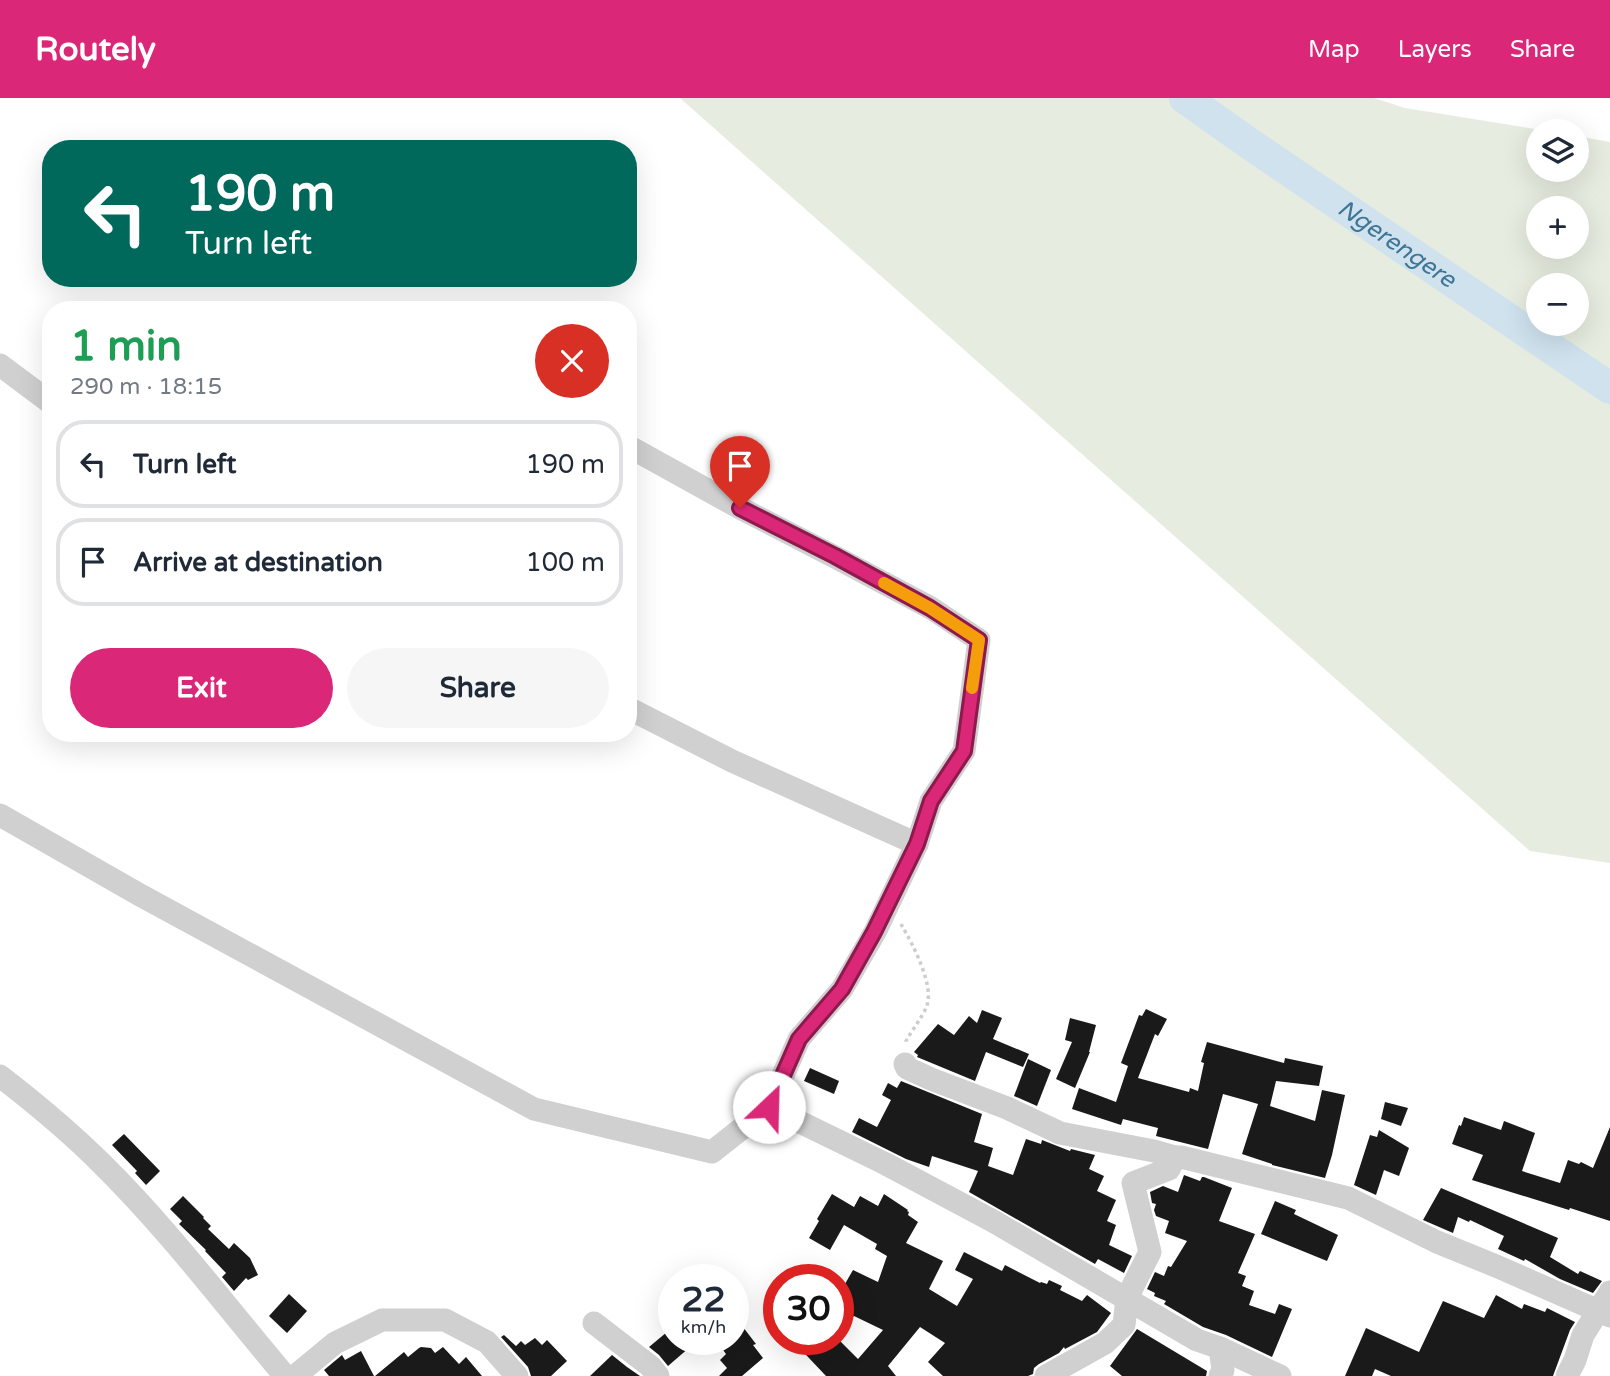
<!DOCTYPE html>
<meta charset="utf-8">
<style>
:root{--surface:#fff;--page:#f6f6f7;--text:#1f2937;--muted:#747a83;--line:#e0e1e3;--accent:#db2777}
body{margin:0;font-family:"Varela Round",sans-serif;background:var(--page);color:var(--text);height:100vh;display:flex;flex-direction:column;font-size:26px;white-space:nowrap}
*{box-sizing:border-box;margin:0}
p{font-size:23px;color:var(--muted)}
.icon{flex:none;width:38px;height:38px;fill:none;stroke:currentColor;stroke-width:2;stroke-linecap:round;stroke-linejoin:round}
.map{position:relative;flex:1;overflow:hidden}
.details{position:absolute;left:42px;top:203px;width:595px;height:441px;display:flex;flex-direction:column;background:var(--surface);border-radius:28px;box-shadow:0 7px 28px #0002}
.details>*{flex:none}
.banner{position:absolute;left:42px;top:42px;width:595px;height:147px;border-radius:28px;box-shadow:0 7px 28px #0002;background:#00695c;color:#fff;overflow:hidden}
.tools{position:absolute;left:1526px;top:21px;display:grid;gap:14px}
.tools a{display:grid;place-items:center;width:63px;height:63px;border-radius:50%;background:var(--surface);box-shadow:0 7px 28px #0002;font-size:35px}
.speed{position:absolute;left:658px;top:1166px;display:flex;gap:14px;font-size:35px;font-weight:700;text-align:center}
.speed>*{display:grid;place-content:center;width:91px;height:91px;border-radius:50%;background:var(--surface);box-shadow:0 7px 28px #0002;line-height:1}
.speed small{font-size:18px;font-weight:400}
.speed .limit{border:10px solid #d22;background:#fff;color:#111}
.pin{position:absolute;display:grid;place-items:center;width:60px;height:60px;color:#fff;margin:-72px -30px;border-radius:50% 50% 50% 0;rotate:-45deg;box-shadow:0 0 7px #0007}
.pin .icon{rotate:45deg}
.me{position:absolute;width:77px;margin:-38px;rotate:24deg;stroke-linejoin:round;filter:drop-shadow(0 0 5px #0008)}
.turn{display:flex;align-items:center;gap:24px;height:147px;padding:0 28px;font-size:32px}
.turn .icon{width:91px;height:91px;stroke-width:2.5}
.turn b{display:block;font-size:49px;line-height:60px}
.round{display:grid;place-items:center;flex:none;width:74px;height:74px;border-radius:37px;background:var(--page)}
.head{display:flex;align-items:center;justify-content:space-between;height:119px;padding:0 28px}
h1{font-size:42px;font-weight:700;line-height:52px;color:#1e9e55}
.action{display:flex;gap:14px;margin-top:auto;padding:14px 28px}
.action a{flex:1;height:80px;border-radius:42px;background:var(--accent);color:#fff;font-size:28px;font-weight:700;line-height:80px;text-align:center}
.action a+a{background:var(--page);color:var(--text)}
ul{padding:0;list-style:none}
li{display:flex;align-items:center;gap:21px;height:88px;margin:0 14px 10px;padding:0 14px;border:4px solid var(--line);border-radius:28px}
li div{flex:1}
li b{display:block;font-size:26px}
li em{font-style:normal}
header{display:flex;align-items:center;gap:42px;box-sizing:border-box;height:98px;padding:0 35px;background:var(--accent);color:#fff}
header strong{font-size:33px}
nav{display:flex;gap:38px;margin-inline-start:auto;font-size:24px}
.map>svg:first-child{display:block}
.green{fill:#e6ecdf;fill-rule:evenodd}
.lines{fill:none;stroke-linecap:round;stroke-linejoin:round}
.river{stroke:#cfe2ee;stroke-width:32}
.building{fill:#1a1a1a}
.path{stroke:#cdcdcd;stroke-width:3.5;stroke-dasharray:3.5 3.5;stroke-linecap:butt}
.minor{stroke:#d0d0d0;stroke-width:23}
.route-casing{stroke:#8e194d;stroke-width:18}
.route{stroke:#db2777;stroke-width:12}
.slow{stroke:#f59e0b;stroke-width:12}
.labels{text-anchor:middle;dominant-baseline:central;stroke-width:7;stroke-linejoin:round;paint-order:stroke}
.water-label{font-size:24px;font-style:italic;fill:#3f7597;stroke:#fff}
</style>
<header>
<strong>Routely</strong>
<nav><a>Map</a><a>Layers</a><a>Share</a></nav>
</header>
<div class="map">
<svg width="1610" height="1278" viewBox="0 0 1610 1278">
<rect width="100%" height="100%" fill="#fff"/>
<path class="green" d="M680,0h694l31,10 142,23h-9v39h39v-34l33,6v721l-80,-12zM1538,110h39v39h-39zM1538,187h39v39h-39z"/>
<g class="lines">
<path class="river" id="s1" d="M1185,0l65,46 360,244"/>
</g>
<g class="building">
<polygon points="1146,911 1167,921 1158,938 1155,936 1138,980 1189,994 1190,990 1198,993 1204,965 1201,964 1207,944 1284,965 1285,960 1323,968 1319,988 1276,983 1270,1008 1315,1023 1322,992 1345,997 1332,1057 1325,1080 1272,1067 1272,1066 1242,1056 1258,1006 1248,1003 1223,996 1208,1051 1156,1038 1158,1030 1123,1021 1121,1027 1072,1011 1079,990 1116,1004 1128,968 1121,965 1139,917 1142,918"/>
<polygon points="982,912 1002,920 993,941 1029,956 1023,969 986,954 975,983 917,959 918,957 914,954 938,926 954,937 969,918 977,925"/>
<polygon points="1070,920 1096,927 1089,954 1090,954 1075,990 1056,981 1072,944 1065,942"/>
<polygon points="1028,961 1051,972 1037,1008 1014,998"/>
<polygon points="810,970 839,983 834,996 804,983"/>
<polygon points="901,983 982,1016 974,1044 993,1050 988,1068 1013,1077 1026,1041 1041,1046 1042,1042 1070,1053 1071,1051 1095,1057 1089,1071 1104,1078 1097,1093 1116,1102 1107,1123 1116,1127 1109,1147 1132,1158 1124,1175 1098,1161 1095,1166 969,1094 978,1073 932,1058 929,1069 906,1061 852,1034 859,1020 877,1029 891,1002 882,997 888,985 897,990"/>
<polygon points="1385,1004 1408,1010 1401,1028 1381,1021"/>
<polygon points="1464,1019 1501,1032 1504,1023 1535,1035 1522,1073 1560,1085 1568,1062 1579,1066 1581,1064 1593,1070 1610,1029 1610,1123 1570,1110 1569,1112 1472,1082 1483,1057 1452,1046 1459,1027 1461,1028"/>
<polygon points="1379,1032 1409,1050 1399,1078 1384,1072 1376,1097 1354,1087 1370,1037 1377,1039"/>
<polygon points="124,1036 160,1073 146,1087 135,1075 137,1073 112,1047"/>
<polygon points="1184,1077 1200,1083 1202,1079 1204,1079 1232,1090 1219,1123 1255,1136 1238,1175 1246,1178 1242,1188 1254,1193 1249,1207 1275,1216 1279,1206 1292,1211 1272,1259 1226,1237 1203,1229 1164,1206 1166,1203 1154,1198 1155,1195 1147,1191 1155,1174 1164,1178 1168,1168 1171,1169 1187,1143 1165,1135 1169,1123 1156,1118 1154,1112 1156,1106 1152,1105 1150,1094 1163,1088 1178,1094"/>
<polygon points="1441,1090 1558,1140 1550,1159 1578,1176 1580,1173 1602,1183 1593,1195 1560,1181 1525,1161 1524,1163 1498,1151 1504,1138 1470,1122 1469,1124 1458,1119 1453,1135 1423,1122"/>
<polygon points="832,1096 854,1109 860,1098 878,1108 884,1096 908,1112 907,1113 909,1114 908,1117 918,1124 906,1145 943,1163 929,1191 957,1208 973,1181 955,1172 964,1154 1002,1173 1005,1167 1040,1185 1041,1184 1047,1186 1049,1182 1062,1188 1060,1192 1082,1203 1087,1197 1111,1215 1097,1234 1065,1251 1064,1249 1059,1255 1039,1266 1034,1270 1033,1276 1028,1278 943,1278 928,1264 945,1245 920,1229 888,1268 896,1278 826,1278 791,1241 838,1241 858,1261 883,1232 854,1218 838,1232 838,1198 853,1172 878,1184 887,1158 875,1151 877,1146 844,1127 830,1152 809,1140 819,1123 817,1121"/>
<polygon points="183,1098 204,1119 203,1120 211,1128 208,1131 229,1151 234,1145 250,1160 258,1177 248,1182 246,1180 234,1193 222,1179 226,1175 205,1153 206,1152 179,1126 182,1123 170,1111"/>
<polygon points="1275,1103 1296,1112 1294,1116 1338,1137 1327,1163 1261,1136"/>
<polygon points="289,1196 307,1213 287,1235 269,1218"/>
<polygon points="1496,1197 1522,1211 1524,1206 1545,1214 1547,1210 1575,1224 1570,1232 1553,1278 1391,1278 1375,1271 1372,1278 1345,1278 1366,1230 1419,1254 1443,1203 1484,1220"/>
<polygon points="733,1216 756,1246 753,1247 763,1260 742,1278 719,1278 727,1270 720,1262 726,1256 715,1241 733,1241"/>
<polygon points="1137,1231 1207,1273 1206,1278 1122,1278 1110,1268"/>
<polygon points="667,1234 673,1241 683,1241 690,1249 668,1268 659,1257 649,1249"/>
<polygon points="504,1237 516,1248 521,1243 525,1247 535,1240 542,1247 547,1242 567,1263 551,1278 531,1278 528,1269 501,1239"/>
<polygon points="421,1249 431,1250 435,1255 443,1249 459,1266 466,1259 482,1278 375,1278 404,1254 408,1259 419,1250"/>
<polygon points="361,1253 374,1278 329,1278 324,1272 342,1257 345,1262"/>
<polygon points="612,1257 627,1269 640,1278 590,1278"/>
</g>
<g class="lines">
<path class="path" d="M901,826c11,19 35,63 25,84 -5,11 -14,22 -20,33v3"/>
<g class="minor">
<polyline points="0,267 51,305"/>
<polyline points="628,348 740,410 835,459 931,510 979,542 964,653 931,703 917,746 875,834 842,891 799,941 769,1009 886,1066 993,1123 1197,1242 1220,1250 1280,1278"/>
<polyline points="628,610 732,663 917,746"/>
<polyline points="0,717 140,797 534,1011 712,1054 769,1009"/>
<polyline points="905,966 907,970 931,981 1007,1010 1060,1035 1154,1053 1175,1059"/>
<path d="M0,978c35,27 70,56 102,88 66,65 123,141 183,212"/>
<polyline points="594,1225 650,1268 658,1278"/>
<polyline points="295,1278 335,1245 382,1222 445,1222 487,1244 517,1278"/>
<polyline points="1046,1278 1105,1245 1124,1227 1127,1200 1150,1154 1133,1085 1169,1071 1175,1059 1181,1059 1348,1100 1437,1144 1496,1168 1610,1218"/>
<polyline points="1220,1278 1223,1272 1220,1250"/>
<polyline points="1567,1278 1575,1262 1583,1237 1610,1194"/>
</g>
</g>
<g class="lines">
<defs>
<polyline id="route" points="740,410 835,458 930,510 979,542 964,653 931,703 917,746 874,834 842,891 799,941 769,1009"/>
</defs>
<use href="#route" class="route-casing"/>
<use href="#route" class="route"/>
<polyline class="slow" points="884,485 930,510 979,542 972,590"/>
</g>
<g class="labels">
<g class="water-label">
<text stroke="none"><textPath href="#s1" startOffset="257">Ngerengere</textPath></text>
</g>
</g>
</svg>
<div class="tools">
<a><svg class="icon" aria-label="layers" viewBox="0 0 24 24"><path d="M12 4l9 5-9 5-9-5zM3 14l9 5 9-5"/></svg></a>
<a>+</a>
<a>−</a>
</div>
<div class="speed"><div>22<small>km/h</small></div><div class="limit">30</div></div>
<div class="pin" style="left:740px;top:410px;background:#d93025"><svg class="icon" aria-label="arrive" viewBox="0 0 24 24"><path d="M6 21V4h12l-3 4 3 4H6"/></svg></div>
<svg class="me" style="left:769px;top:1009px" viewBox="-20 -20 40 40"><circle r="19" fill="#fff"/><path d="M0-13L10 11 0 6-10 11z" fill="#db2777"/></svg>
<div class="banner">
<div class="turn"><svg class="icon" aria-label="left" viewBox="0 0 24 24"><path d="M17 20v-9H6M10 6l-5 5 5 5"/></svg><div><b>190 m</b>Turn left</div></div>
</div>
<section class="details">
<div class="head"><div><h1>1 min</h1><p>290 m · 18:15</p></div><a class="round" style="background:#d93025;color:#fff"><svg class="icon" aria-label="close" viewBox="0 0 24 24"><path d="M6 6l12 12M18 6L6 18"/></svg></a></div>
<ul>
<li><svg class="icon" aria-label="left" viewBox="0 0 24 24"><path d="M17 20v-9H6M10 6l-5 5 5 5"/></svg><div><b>Turn left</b></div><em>190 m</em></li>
<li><svg class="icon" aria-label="arrive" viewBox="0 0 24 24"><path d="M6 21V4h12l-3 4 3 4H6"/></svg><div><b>Arrive at destination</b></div><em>100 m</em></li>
</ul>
<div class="action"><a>Exit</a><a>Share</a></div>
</section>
</div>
